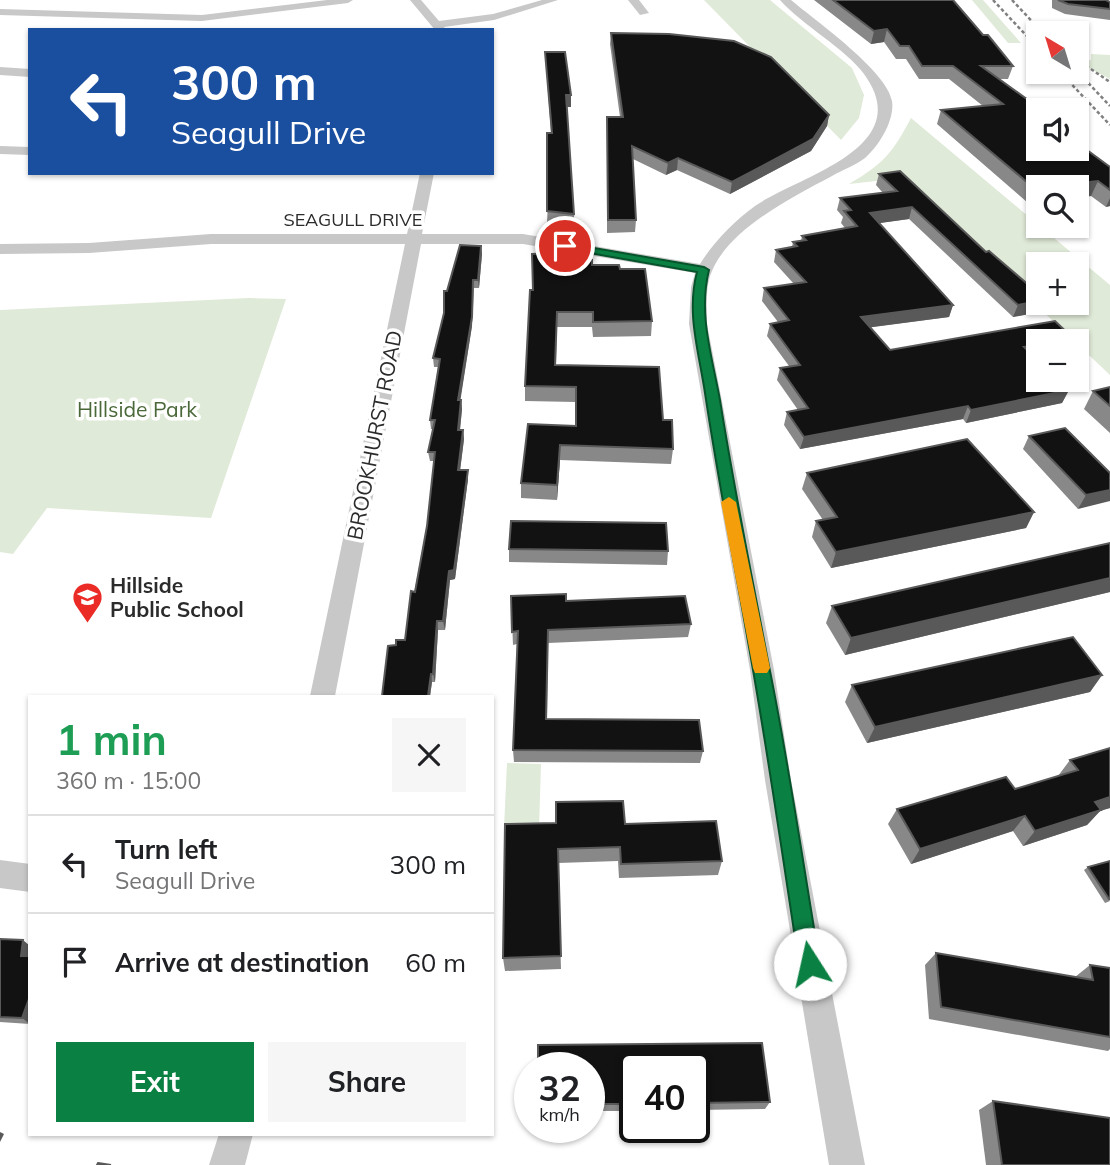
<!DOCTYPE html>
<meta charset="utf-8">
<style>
:root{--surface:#fff;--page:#f6f6f6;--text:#202124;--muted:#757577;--line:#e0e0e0;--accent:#0b8043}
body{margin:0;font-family:Mulish,sans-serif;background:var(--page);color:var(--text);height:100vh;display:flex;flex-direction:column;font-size:26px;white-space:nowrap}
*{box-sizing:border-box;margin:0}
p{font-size:23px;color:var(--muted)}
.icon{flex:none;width:38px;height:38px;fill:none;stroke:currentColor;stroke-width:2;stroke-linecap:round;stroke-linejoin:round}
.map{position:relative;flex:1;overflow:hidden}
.panel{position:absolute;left:28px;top:695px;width:466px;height:441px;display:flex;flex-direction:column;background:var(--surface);border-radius:0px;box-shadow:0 2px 5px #0004}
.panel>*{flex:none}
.guide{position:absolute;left:28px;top:28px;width:466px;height:147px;border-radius:0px;box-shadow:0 2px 5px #0004;background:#1a4fa0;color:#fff;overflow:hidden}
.needle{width:46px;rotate:322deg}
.controls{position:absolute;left:1026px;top:21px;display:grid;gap:14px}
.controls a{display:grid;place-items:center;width:63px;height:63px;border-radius:0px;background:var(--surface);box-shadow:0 2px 5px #0004;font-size:35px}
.speed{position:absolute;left:514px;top:1052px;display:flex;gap:14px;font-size:35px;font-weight:700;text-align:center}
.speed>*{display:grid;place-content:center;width:91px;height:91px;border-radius:50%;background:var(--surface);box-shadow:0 2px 5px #0004;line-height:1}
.speed small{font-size:18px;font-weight:400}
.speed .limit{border:4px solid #111;border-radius:10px;background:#fff;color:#111}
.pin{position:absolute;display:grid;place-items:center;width:60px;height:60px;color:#fff;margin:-30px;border:4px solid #fff;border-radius:50%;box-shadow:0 2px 7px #0007}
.me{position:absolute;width:77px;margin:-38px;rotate:350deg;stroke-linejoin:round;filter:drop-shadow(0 0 5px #0008)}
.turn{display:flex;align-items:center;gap:24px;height:147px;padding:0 28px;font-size:32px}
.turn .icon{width:91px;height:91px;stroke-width:2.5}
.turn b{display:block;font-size:49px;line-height:60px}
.round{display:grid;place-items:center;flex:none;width:74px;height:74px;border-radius:0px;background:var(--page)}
.head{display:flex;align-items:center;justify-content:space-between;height:119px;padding:0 28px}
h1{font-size:42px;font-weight:700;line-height:52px;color:#1e9e55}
.cta{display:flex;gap:14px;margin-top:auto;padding:14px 28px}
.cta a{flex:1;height:80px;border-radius:0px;background:var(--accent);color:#fff;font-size:28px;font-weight:700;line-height:80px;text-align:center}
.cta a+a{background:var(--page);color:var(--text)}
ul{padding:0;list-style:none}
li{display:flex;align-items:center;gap:21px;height:98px;padding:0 28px;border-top:2px solid var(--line)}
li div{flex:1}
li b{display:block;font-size:26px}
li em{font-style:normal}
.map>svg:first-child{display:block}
.green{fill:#e0ead8;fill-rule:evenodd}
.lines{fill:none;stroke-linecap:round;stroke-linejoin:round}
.minor{fill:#c8c8c8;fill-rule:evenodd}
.rail{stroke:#808080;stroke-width:2.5;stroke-dasharray:3.5 2.5;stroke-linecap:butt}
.wall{fill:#888}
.shaded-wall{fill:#595959}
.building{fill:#121212;stroke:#595959;stroke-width:2}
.route{fill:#0b8043;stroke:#07532c;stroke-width:2}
.slow{fill:#f59e0b}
.labels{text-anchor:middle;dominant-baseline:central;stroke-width:7;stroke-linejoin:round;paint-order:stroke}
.far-street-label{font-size:18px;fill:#2b2b2b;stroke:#fff}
.park-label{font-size:21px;fill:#4a6838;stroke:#fff}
.street-label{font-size:21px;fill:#2b2b2b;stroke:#fff}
.poi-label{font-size:21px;font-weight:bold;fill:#2b2b2b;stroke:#fff;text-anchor:start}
</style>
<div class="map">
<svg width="1110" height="1165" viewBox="0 0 1110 1165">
<rect width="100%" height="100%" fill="#fff"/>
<g class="green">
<polygon points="704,0 770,0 852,68 864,95 859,118 841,140"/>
<polygon points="972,0 983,0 1021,43 1008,43"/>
<polygon points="1091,54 1110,55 1110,79 1085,66 1081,61 1091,60"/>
<path d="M911,118l199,167v90l-208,-197 -53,6c34,-20 43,-30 62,-66zM1038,264h38v39h-38z"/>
<polygon points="249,298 286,299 211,518 47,508 13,554 0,552 0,310"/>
<polygon points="507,763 541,764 539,828 504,828"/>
</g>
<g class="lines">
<g class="minor">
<polygon points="327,0 353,0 348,3 202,21 0,15 0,9 202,15"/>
<polygon points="410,0 421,0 439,21 493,14 542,0 558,0 494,20 444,27 446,30 435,30"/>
<polygon points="628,0 639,0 649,13 640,15"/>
<path d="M780,0h11c25,21 96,71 101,101 3,19 -13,45 -27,57 -9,7 -23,12 -33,18 -39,21 -102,52 -120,95 -7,16 -5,35 -5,53l67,346 17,110 74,385h-36l-64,-385 -15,-110 -61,-346 2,-37 4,-14 -172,-29h-102l-86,452h-25l95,-452h-194l-122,9 -89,1v-10l89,-1 122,-9h196l13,-61h14l-12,61h101l177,30c13,-21 34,-43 55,-58 44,-30 163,-58 109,-132 -18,-25 -62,-49 -84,-74z"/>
<polygon points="0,67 30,69 30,77 0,75"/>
<polygon points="0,146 30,147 30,155 0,154"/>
<polygon points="0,860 30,864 30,892 0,888"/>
<polygon points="219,1134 253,1134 245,1165 209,1165"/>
</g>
<g class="rail">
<polyline points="993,0 1038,48"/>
<polyline points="1012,0 1043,33"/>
<polyline points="1076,59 1110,82"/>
<polyline points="1076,70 1110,106"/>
<polyline points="1060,72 1110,125"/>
</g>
</g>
<g class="wall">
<polygon points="814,0 953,0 983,35 1013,66 1008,79 999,79 1038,149 1110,167 1110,206 1106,207 1091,196 1076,198 1076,187 1038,187 1038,202 1028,203 937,124 941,110 983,106 949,79 919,79 906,59 896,59 884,42 871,44"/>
<polygon points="1052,0 1106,0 1110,2 1110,20 1065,14 1052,8"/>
<polygon points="611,33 829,115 827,126 811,151 730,194 677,170 666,175 633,159 636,220 635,232 607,233 607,117 620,117 610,44"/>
<polygon points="545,52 571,107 567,107 574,214 574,227 547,223 551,133"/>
<polygon points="879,174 1040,312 1013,317 909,219 879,223 953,305 949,317 871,327 890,350 1074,339 1072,341 1038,341 1034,357 1069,390 1062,403 966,423 963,419 800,449 784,425 787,412 798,410 777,380 780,368 789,366 767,336 770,324 778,322 762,301 764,288 794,284 774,262 776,250 792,247 793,242 801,241 802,236 845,228 841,223 843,217 837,210 840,198 883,193 876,185"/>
<polygon points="481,246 482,254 479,288 474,288 472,326 460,400 461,400 462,409 460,430 463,430 464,439 460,470 468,470 468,479 455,579 450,580 445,630 438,630 435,682 432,682 430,696 382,696 396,645 405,640 427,526 434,461 430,461 428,452 433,429 431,429 430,420 438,367 434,367 433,358 444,313 447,291"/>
<polygon points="564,257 592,265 620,269 652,321 651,336 593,337 592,327 557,327 556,365 663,420 673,449 671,464 560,460 557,500 521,498 521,483 576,426 576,402 525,401 525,386 533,290"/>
<polygon points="1110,387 1110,433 1084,409 1093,391"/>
<polygon points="1029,436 1110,473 1078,509 1023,449"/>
<polygon points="807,473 1034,512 1026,528 831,568 812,537 816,521 823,520 802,489"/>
<polygon points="1110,543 1110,592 845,655 826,623 832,606"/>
<polygon points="509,549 668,551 667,565 509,562"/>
<polygon points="511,596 566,601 691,624 688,637 548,643 547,719 703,751 700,763 514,762 513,750 517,644 513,645"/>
<polygon points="1102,675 1090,692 867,743 845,702 852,685"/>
<polygon points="1110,748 1110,808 1101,810 1087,825 1023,846 1013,831 911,864 888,824 897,809 1015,789 1058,776 1070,760"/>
<polygon points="556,823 625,824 722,861 718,875 619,878 618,861 558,863 561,969 505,971 503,958"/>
<polygon points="1088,867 1110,901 1105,903 1084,870"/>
<polygon points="0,939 30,946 30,1024 0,1022"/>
<polygon points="936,953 1075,977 1090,965 1110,968 1110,1049 1108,1051 929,1019 925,965"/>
<polygon points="762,1043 770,1102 765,1109 695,1110 695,1068 635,1068 635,1111 590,1111 590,1068 538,1068 538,1045"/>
<polygon points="993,1101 1110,1165 986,1165 979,1110"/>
</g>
<g class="shaded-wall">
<polygon points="887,29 884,42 871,44 874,31"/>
<rect x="566" y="95" width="5" height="12"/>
<polygon points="829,115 827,126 811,151 730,194 732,182"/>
<polygon points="678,158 677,170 666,175 668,163"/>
<polygon points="1098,181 1091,196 1076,198 1076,187 1044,187"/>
<polygon points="1034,188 1038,188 1038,202 1028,203"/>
<polygon points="1110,198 1110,206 1106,207"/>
<polygon points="912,207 909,219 866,225 870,213"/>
<polygon points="481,246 482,254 479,288 478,280"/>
<polygon points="473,280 472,326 459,409 458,400"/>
<polygon points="1038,301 1038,303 1044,303 1040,312 1013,317 1018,305"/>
<polygon points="953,305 949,317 858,329 861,317"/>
<polygon points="1038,345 1038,356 1018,360 1024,347"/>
<polygon points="1069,390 1062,403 966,423 971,410"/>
<polygon points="461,400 462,409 459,439 458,430"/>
<polygon points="968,406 963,419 800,449 804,437"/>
<polygon points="463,430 464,439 459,479 458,470"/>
<polygon points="560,445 560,460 557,500 557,485"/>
<polygon points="468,470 468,479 455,579 450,580 445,630 443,621 449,571"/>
<polygon points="1110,490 1110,501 1078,509 1086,495"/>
<polygon points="1034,512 1026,528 831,568 836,552"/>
<polygon points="1110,578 1110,592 845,655 851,638"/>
<polygon points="437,621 438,630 435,682 433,674"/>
<polygon points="431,674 432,682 430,696 428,696"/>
<polygon points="1102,675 1090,692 867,743 875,727"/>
<polygon points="1110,797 1110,808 1081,817 1095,802"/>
<polygon points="1101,810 1087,825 1023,846 1035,831"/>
<polygon points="1025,816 1013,831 911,864 920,849"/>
<polygon points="23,940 30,946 28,963 21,956"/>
<polygon points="30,996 30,1024 22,1018"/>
<polygon points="0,1132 4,1134 0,1142"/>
</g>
<g class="building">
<polygon points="833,0 953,0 983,35 988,35 1013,66 981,66 1042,110 1038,110 1038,149 1076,149 1076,142 1110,167 1110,190 1098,181 1034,188 941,110 1003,104 953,66 922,66 909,46 900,46 887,29 874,31"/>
<polygon points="1058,0 1106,0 1110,2 1110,9 1068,4"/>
<polygon points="611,33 669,34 734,41 771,57 829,115 813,139 732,182 678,158 668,163 632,146 636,220 608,220 607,117 623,117"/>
<polygon points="545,52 565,52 571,95 566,95 574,214 547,211 547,133 552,133"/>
<polygon points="900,171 986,252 989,251 1038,293 1038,301 1018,305 912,207 870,213 953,305 861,317 890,350 1055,321 1074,339 1058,341 1038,341 1038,345 1024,347 1038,361 1038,380 1058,380 1069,390 971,410 968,406 804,437 787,412 808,408 780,368 800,365 770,324 789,320 764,288 806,282 776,250 797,246 793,242 806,240 802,236 857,226 844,211 851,210 840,198 897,191 879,174"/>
<polygon points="460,245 481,246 478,280 473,280 472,317 458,400 461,400 458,430 463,430 458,470 468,470 454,570 449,571 443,621 437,621 433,674 431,674 428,696 382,696 388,646 396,645 396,640 405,640 411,591 415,592 427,526 435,452 428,452 435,420 430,420 440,359 433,358 444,313 444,291 447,291"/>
<polygon points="563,253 564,257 592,260 592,265 619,265 620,269 645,269 652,321 593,322 593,312 557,312 555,365 659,367 663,420 672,420 673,449 560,445 557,485 521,483 528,424 576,426 576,387 525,386 530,290 533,290 532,254"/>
<polygon points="1110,387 1110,406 1093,391"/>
<polygon points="1065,428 1110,473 1110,490 1086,495 1029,436"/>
<polygon points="967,439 1034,512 836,552 816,521 837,517 807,473"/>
<polygon points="511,521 666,523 668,551 509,549"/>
<polygon points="1110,543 1110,578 851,638 832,606"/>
<polygon points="566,594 566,601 685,596 691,624 548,630 546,719 699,720 703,751 513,750 518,631 512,632 511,596"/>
<polygon points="1073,637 1102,675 875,727 852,685"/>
<polygon points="1110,748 1110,797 1095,802 1101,810 1035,831 1025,816 920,849 897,809 1006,777 1015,789 1078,770 1070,760"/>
<polygon points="623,801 625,824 716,821 722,861 621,864 620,847 558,849 561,956 503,958 505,824 556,823 556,802"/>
<polygon points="1110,861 1110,899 1109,899 1088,867"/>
<polygon points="0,939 23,940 21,956 30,956 30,996 22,1018 0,1017"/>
<polygon points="936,953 1093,980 1090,965 1110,968 1110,1037 941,1007"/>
<polygon points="762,1043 770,1102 695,1103 695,1068 635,1068 635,1104 590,1104 590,1068 538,1068 538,1045"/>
<polygon points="993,1101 1110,1118 1110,1165 1002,1165"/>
<polygon points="98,1163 111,1165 97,1165"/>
</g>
<path class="route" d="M565,243l139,24 5,3c-11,44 3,86 11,130 14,89 32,177 49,266 20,98 34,198 51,298l-3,7 -7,3 -8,-3 -3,-7c-15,-98 -29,-197 -46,-294 -16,-93 -34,-184 -48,-277 -6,-41 -19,-80 -8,-121l-136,-24v-4z"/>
<polygon class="slow" points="729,497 736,502 770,668 767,673 755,673 753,668 721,502"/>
<defs>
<symbol id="school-pin" viewBox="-11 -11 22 30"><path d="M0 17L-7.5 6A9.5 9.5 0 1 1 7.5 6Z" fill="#ea2b26" stroke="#fff"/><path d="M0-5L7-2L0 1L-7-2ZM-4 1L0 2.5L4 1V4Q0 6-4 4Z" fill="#fff"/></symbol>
</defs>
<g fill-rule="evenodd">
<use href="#school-pin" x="70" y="580" width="35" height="47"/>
</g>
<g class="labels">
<g class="far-street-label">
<text x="353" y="219">SEAGULL DRIVE</text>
</g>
<g class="park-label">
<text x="137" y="409">Hillside Park</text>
</g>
<g class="street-label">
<text transform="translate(374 435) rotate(-79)">BROOKHURST ROAD</text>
</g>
<g class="poi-label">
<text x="110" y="585">Hillside<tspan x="110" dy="24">Public School</tspan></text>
</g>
</g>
</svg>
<div class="controls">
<a><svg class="needle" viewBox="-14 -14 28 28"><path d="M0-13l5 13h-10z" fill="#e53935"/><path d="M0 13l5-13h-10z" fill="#757577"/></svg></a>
<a><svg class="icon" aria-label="sound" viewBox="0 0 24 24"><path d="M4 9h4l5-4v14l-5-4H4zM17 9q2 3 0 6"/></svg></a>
<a><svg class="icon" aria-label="search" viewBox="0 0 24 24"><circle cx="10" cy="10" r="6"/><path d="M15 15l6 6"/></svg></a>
<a>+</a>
<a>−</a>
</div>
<div class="speed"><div>32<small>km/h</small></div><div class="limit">40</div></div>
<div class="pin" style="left:565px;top:246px;background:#d93025"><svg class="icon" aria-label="arrive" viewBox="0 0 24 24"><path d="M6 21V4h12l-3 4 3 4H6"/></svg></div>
<svg class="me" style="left:810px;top:964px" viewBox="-20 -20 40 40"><circle r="19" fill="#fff"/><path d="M0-13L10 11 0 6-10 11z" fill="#0b8043"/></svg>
<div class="guide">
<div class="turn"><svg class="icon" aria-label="left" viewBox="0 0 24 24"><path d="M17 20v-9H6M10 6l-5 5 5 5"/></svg><div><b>300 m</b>Seagull Drive</div></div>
</div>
<section class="panel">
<div class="head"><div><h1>1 min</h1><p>360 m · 15:00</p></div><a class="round"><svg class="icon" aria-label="close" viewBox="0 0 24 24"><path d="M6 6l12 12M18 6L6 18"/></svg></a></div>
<ul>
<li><svg class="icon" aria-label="left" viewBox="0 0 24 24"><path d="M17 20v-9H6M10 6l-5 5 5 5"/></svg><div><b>Turn left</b><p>Seagull Drive</p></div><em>300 m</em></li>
<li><svg class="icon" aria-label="arrive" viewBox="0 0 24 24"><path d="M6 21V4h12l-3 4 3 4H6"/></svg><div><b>Arrive at destination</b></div><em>60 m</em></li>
</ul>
<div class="cta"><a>Exit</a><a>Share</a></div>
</section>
</div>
